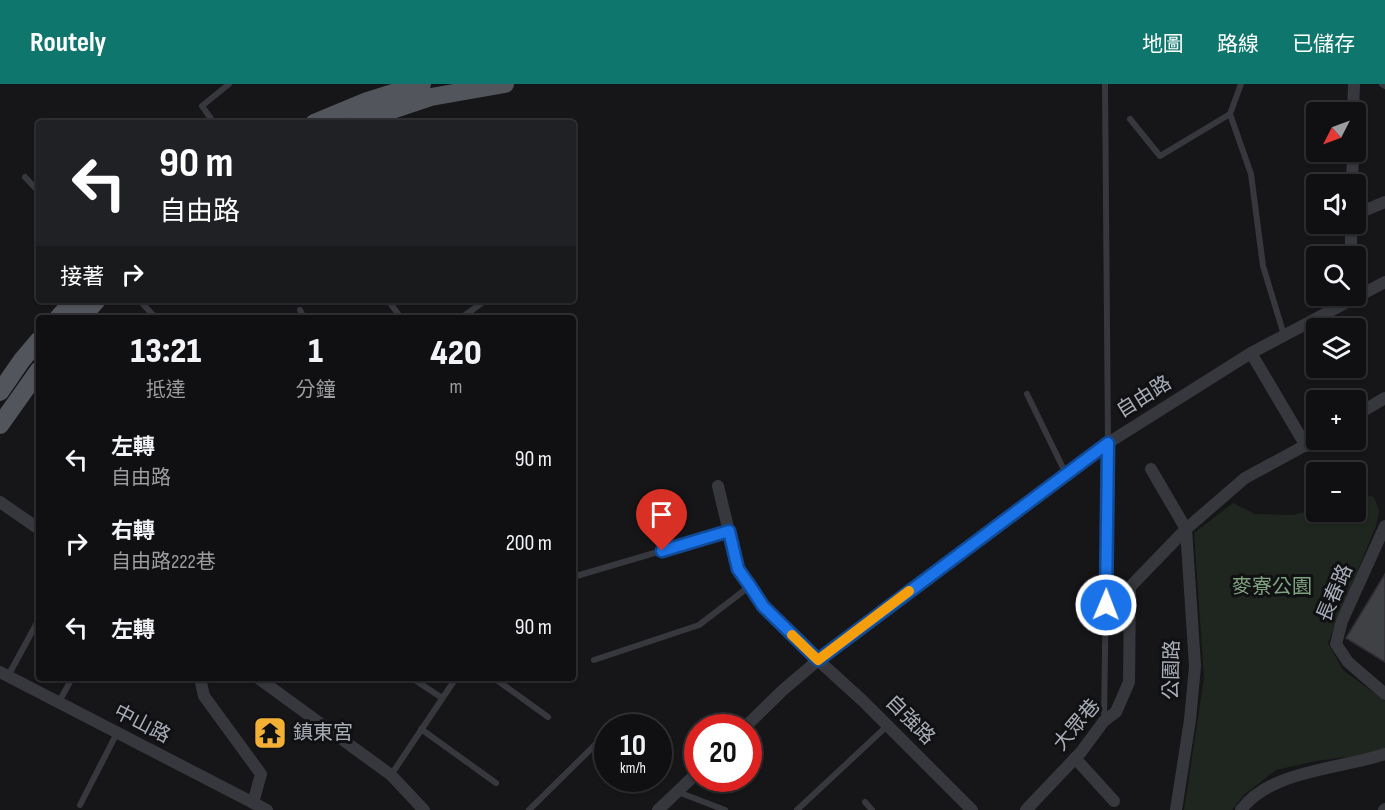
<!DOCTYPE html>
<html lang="zh-TW">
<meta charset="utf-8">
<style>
:root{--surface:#101012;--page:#19191b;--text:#f1f3f6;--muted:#9c9d9f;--line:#303032;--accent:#0f766e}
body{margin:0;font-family:"Sofia Sans Condensed","Noto Sans TC",sans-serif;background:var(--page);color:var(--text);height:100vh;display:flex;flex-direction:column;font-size:22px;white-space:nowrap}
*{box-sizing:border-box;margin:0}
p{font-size:20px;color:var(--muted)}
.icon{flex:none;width:33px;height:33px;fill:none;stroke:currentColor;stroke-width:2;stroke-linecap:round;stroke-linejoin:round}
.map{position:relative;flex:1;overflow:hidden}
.side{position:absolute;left:36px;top:231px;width:540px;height:366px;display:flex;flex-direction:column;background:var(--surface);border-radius:6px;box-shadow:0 2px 4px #0004,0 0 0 2px var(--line)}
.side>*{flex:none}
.top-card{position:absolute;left:36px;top:36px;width:540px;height:183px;border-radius:6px;box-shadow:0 2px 4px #0004,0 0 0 2px var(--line);background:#202124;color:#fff;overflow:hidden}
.needle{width:39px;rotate:228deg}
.tools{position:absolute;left:1306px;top:18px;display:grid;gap:12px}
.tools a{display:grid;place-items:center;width:60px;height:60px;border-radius:6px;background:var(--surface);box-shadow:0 2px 4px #0004,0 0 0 2px var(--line);font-size:30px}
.speed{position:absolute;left:594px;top:630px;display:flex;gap:12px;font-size:30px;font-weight:700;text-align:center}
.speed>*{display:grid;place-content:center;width:78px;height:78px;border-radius:50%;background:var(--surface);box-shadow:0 2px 4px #0004,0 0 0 2px var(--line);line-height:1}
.speed small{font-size:15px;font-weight:400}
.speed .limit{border:9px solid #d22;background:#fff;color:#111}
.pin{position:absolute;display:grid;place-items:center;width:51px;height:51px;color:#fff;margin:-62px -26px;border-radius:50% 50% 50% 0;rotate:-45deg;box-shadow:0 0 6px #0007}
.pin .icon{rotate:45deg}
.me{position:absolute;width:66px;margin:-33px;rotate:1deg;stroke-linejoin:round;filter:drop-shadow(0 0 4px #0008)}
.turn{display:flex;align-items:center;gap:21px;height:126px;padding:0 24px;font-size:27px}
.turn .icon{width:78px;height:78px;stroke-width:2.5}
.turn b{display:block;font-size:42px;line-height:51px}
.then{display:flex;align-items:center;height:57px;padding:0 24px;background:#0003;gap:12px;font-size:22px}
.eta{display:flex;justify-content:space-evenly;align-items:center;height:102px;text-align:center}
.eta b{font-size:36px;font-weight:800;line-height:42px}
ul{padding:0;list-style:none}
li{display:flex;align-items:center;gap:18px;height:84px;padding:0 24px}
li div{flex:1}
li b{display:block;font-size:22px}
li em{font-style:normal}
header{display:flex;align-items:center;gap:36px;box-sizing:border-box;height:84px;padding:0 30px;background:var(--accent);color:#fff}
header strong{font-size:28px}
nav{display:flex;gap:33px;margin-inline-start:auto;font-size:21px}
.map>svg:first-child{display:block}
.green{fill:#1e261f}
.building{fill:#404145;stroke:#303034;stroke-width:1.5}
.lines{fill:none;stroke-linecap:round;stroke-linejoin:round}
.lane{stroke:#37383d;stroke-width:6}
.street{stroke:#37383d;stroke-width:12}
.primary{stroke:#53555c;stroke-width:18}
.route-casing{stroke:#114b97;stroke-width:15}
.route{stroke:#1a73e8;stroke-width:10}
.slow{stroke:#f59e0b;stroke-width:10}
.labels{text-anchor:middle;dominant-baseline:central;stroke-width:6;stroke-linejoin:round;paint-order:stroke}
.street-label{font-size:20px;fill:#a8adb8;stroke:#111113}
.park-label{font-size:20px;fill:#7fa381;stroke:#111113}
.poi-label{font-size:20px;fill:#a8adb8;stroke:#111113;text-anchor:start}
</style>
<header>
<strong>Routely</strong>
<nav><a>地圖</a><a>路線</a><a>已儲存</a></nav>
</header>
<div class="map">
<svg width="1385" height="726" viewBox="0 0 1385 726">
<rect width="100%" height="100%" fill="#161618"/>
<polygon class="green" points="1362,410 1374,413 1379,427 1376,442 1328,559 1343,586 1385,617 1385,668 1316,677 1276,686 1245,710 1232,726 1184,726 1204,594 1194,449 1233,419 1255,430 1294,431 1317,424 1317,428 1356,428 1356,412"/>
<polygon class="building" points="1385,490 1385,578 1346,554"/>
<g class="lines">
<g class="lane">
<polyline points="1382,0 1385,2"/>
<polyline points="1230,30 1241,0"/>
<polyline points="1130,35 1160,72 1230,30 1251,90 1263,182 1284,251"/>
<polyline points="214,39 202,22 229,0"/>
<polyline points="25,93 39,108"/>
<polyline points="139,216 156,234"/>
<polyline points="388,216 401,234"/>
<polyline points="300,226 304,234"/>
<polyline points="461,234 486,216"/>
<polyline points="1027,310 1066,390"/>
<polyline points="573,493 729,447"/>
<polyline points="594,576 699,541 750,502"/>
<polyline points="8,592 39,535"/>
<polyline points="412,594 442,614"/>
<polyline points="494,594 548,633"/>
<polyline points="59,618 72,594"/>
<polyline points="1104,637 1108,359 1105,0"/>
<polyline points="421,645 496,699"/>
<polyline points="391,691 456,594"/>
<polyline points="678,708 725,726"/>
<polyline points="865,718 872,726"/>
<polyline points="80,721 117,649"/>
<polyline points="529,726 604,652"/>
<polyline points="797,726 887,642"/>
</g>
<g class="street">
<polyline points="1353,28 1354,0"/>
<polyline points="1352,100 1353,68"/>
<polyline points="1356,130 1385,118"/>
<polyline points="1351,172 1351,140"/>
<polyline points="1251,269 1306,362"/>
<polyline points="1356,331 1385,314"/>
<polyline points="1151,385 1186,445 1195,582 1190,636 1176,726"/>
<polyline points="718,402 738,485 763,522 808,567 863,617 972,726"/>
<polyline points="0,418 39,445"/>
<polyline points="1385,442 1342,537 1336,560 1348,578 1385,610"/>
<polyline points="0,588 267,726"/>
<polyline points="200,594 204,612 261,690 253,719"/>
<polyline points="258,594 391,691 424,726"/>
<polyline points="744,644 783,606 830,566 1108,359 1251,269 1385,198"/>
<polyline points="1075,674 1114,717"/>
<polyline points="658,726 698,688"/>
<polyline points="1026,726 1081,668 1104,637 1116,628 1129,598 1130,503 1186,445 1245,394 1317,355"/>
<path d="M1241,726c29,-40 100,-41 144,-56"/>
<polyline points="1384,726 1385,725"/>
</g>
<g class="primary">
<polyline points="314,39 367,17 422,0"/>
<polyline points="353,39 431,13 505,0"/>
<polyline points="58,234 74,216"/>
<polyline points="81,234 97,216"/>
<polyline points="0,308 22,276 39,256"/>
<polyline points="0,341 39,286"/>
</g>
</g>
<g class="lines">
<defs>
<polyline id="route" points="662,467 729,447 738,485 750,502 763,522 818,576 1108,359 1106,521"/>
</defs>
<use href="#route" class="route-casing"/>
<use href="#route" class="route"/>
<polyline class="slow" points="792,551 818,576 909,507"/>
</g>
<defs>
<symbol id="temple-square" viewBox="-11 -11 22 22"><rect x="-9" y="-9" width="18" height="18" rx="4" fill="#f2b134" stroke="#111113"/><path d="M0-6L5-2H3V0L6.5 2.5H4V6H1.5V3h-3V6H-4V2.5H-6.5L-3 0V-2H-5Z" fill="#111"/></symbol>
</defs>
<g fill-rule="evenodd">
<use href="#temple-square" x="251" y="630" width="38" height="38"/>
</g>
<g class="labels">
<g class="street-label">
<text transform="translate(1144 313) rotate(-32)">自由路</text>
<text transform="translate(1335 509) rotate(-67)">長春路</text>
<text transform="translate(1172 586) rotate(-89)">公園路</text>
<text transform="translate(910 636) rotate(45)">自強路</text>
<text transform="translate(142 640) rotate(27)">中山路</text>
<text transform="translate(1077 641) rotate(-50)">大眾巷</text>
</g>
<g class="park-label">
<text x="1272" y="503">麥寮公園</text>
</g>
<g class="poi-label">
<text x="293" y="649">鎮東宮</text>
</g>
</g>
</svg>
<div class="tools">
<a><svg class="needle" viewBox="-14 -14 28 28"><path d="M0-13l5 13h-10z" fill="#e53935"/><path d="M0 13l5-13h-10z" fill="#9c9d9f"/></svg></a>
<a><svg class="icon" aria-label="sound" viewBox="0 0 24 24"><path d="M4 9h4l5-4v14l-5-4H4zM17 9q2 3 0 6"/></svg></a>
<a><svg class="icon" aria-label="search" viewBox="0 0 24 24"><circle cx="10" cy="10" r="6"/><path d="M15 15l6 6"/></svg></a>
<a><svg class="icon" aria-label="layers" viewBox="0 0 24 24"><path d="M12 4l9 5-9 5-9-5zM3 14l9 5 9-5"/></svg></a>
<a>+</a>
<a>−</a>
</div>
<div class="speed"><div>10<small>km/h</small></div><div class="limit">20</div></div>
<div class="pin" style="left:662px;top:467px;background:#d93025"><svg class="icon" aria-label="arrive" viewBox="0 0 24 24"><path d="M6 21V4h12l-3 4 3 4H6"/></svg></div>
<svg class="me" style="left:1106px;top:521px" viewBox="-20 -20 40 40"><circle r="17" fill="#1a73e8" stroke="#fff" stroke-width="3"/><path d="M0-11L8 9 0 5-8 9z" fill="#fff"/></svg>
<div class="top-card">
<div class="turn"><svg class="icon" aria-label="left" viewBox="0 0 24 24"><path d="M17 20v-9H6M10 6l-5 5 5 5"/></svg><div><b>90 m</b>自由路</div></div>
<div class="then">接著<svg class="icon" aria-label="right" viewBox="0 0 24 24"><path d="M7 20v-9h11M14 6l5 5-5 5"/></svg></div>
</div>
<section class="side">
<div class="eta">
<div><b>13:21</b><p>抵達</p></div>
<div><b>1</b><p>分鐘</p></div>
<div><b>420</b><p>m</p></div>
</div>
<ul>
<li><svg class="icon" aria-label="left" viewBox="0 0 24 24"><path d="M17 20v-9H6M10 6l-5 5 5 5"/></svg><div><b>左轉</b><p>自由路</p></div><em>90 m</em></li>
<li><svg class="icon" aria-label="right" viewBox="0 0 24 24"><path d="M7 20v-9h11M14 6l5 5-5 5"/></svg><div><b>右轉</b><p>自由路222巷</p></div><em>200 m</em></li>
<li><svg class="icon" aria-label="left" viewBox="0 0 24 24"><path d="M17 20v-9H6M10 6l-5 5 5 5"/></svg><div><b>左轉</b></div><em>90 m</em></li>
</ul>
</section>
</div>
